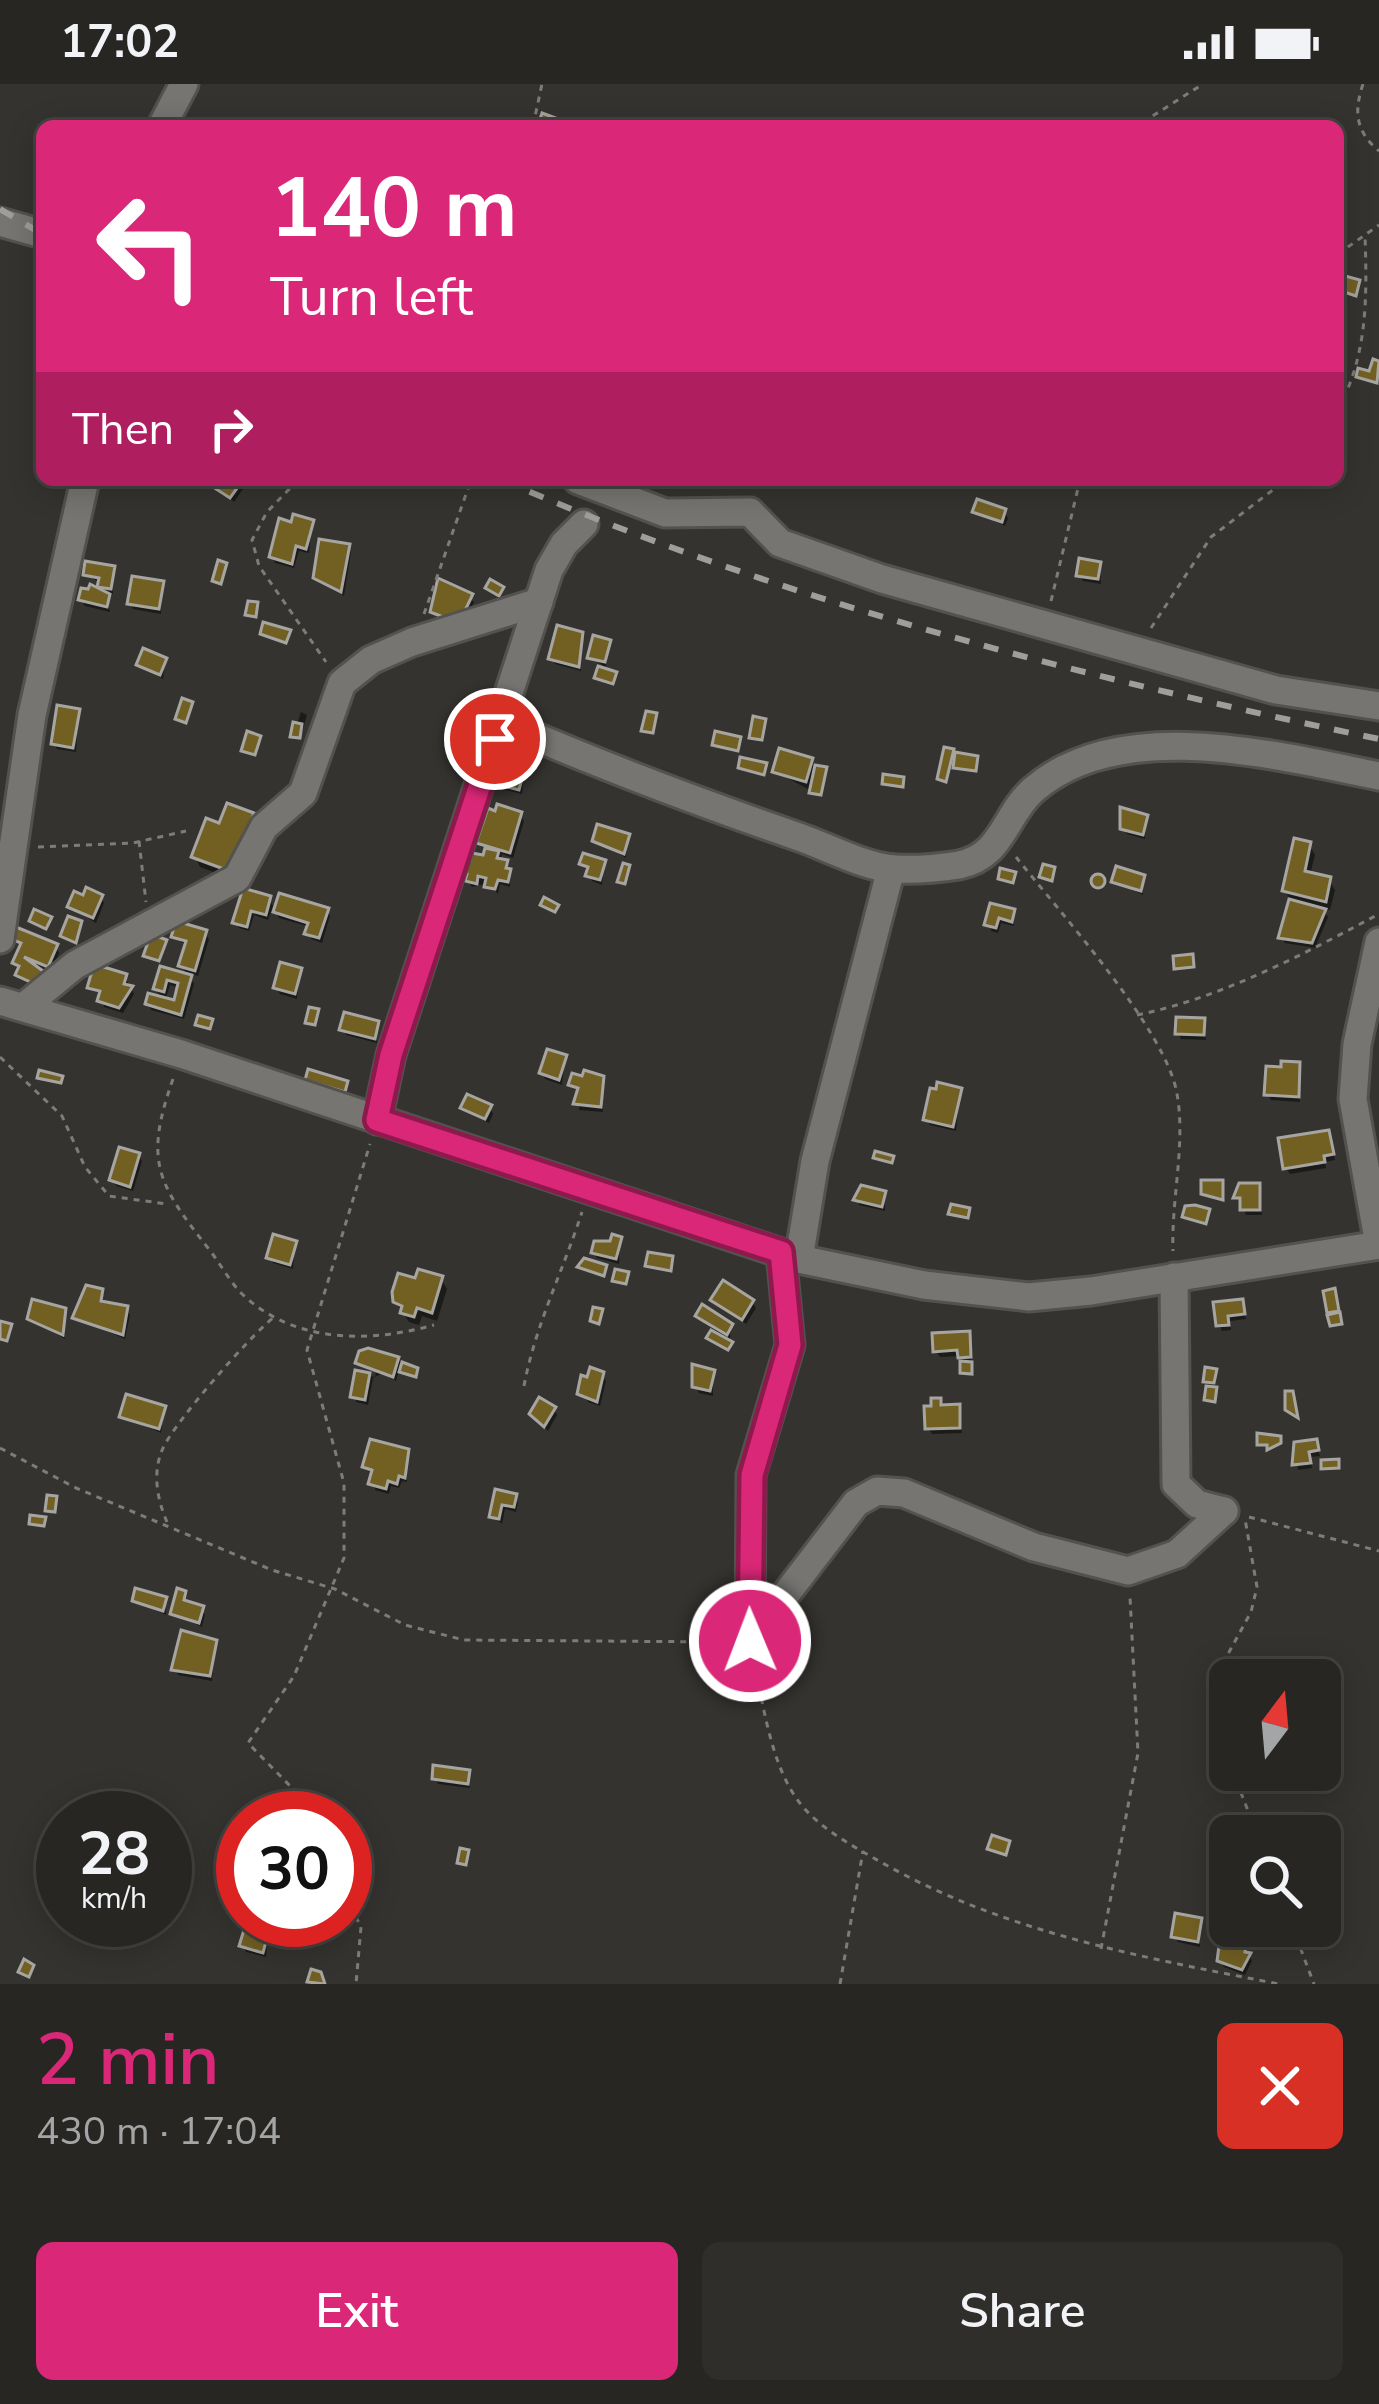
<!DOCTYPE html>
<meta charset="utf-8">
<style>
:root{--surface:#272623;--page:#2f2e2b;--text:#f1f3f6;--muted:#a4a5a6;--line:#434341;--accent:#db2777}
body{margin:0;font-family:"Nunito Sans",sans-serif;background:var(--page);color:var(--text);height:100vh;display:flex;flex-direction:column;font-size:45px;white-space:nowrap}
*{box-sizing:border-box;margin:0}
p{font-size:39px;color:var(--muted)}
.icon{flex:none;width:66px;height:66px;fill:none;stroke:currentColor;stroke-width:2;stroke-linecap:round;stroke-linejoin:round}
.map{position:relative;height:1900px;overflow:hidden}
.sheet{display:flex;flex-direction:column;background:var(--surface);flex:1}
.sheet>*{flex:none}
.guide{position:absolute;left:36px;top:36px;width:1308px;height:366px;border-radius:18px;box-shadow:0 6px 30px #0003,0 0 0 3px var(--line);background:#db2777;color:#fff;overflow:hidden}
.needle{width:78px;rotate:16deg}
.fabs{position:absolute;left:1209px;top:1575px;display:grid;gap:24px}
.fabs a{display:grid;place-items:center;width:132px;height:132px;border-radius:18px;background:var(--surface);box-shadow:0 6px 30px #0003,0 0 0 3px var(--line);font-size:60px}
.speed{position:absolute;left:36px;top:1707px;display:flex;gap:24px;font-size:60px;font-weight:700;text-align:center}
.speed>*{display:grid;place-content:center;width:156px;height:156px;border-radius:50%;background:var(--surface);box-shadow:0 6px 30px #0003,0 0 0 3px var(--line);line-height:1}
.speed small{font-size:30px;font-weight:400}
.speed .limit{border:18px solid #d22;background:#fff;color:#111}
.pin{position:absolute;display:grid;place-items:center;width:102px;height:102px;color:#fff;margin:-51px;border:6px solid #fff;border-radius:50%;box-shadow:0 3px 12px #0007}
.me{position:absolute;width:132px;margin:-66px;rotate:359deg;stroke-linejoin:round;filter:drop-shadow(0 0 9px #0008)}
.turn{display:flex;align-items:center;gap:42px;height:252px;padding:0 36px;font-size:54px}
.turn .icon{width:156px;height:156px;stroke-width:2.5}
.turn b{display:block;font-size:84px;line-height:102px}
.then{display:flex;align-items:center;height:114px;padding:0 36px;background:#0003;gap:24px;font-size:45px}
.round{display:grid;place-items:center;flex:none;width:126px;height:126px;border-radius:18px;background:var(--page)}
.summary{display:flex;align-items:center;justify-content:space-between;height:204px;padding:0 36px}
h1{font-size:72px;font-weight:600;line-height:90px;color:var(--accent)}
.primary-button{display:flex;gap:24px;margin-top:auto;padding:24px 36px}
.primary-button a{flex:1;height:138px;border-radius:18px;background:var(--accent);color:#fff;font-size:48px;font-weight:600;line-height:138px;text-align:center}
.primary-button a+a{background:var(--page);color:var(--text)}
.status{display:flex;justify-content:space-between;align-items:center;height:84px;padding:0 60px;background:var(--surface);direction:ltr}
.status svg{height:33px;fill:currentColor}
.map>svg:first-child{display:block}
.shadow{fill:#0007;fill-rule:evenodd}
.building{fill:#726023;stroke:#a6a5a1;stroke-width:3}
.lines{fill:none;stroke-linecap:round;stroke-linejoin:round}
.minor-casing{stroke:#53524e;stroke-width:33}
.path{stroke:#7d7c79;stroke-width:3;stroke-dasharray:6 6;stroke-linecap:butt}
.minor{stroke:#777572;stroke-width:27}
.rail{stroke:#9f9e9b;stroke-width:6;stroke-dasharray:15 15;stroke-linecap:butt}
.route-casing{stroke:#8e194d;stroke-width:30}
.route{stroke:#db2777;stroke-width:21}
</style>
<div class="status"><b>17:02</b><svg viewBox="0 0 49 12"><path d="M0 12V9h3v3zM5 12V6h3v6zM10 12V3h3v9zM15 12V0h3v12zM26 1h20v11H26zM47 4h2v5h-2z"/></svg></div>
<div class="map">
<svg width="1379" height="1900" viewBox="0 0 1379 1900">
<rect width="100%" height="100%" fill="#34332f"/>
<g class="shadow">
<polygon points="226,396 247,399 234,418 220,405"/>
<polygon points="976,428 1004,428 1008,434 1005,442"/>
<polygon points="312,439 309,469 299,467 294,484 275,479 272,473"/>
<polygon points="348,462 351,468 344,512 316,493"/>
<polygon points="1100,480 1101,500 1083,497 1079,491"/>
<polygon points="113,485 113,510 106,508 110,528 85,522 81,516 106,511 101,499 86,491"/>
<polygon points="440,498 454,501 474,518 462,544 433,528"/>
<polygon points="162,500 161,530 133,525 130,519"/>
<polygon points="581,551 581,587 555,580 551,574"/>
<polygon points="609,559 605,588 615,590 613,600 599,595 602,581 590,573"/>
<polygon points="165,577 163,595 139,580"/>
<polygon points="78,628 76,668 57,665 54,659"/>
<polygon points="301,628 307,631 300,655 293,652"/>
<polygon points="811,677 826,688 821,712 776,688"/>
<polygon points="525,680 522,710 506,706 506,690 497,682"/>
<polygon points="252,731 258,741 237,797 200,783 195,773 221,743"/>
<polygon points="520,731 524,737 513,774 502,770 500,778 510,785 510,803 500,800 498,810 488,799 472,803 462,787 485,775 488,766 480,759"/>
<polygon points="1146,734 1145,755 1127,750 1123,744"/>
<polygon points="627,753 626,774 596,756"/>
<polygon points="1309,761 1315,771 1310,791 1329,796 1335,806 1330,826 1322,824 1328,833 1315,864 1285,859 1282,854 1291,817 1285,807"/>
<polygon points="604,779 602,801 592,797 583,780"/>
<polygon points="1143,793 1143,811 1114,797"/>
<polygon points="245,807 269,815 276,827 327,826 330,832 322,859 311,855 310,843 279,834 273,822 268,836 254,831 249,847 239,844 235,838"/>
<polygon points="101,813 104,819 96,839 70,823"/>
<polygon points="993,822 1013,828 1014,842 1001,839 998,849 991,847"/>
<path d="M205,849l4,6 -11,37 -11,-4 7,12 -10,35 -33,-9 -3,-6 15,-3 -7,-12 6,-19 26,8 -6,-12 5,-20 -12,-9zM170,901l10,3 -4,16 -11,-3z"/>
<polygon points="15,854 56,863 59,869 51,887 34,880 30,885 44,896 41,905 19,891 15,879 22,862"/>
<polygon points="300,887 297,915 280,910 276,904"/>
<polygon points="125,893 134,910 123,929 104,923 102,912 91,903"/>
<polygon points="1203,937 1206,956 1181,955 1178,949"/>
<polygon points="377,939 377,959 346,951 343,945"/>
<polygon points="565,974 562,1001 545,995 542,989"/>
<polygon points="1299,982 1300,1018 1271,1016 1267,1010"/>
<polygon points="308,995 346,1000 347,1012 311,1001"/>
<polygon points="602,995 603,1028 579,1026 580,1008 571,1000"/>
<polygon points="960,1007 956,1047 930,1041 926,1035"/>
<polygon points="463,1024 490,1024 493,1030 489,1039"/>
<polygon points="1328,1049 1335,1076 1325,1078 1326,1084 1290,1090 1286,1084"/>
<polygon points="138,1071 142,1077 133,1107 116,1102 113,1096"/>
<polygon points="1258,1102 1262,1131 1246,1131 1237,1109"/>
<polygon points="858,1107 885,1110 885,1127 859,1121"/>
<polygon points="620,1155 619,1180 597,1174 594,1168"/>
<polygon points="295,1159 293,1185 273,1179 269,1173"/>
<polygon points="441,1195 447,1205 437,1237 422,1232 419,1241 409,1238 396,1218 417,1198"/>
<polygon points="101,1207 104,1220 126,1225 130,1231 125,1255 75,1234"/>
<polygon points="714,1216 752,1218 756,1224 746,1240"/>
<polygon points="1241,1218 1246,1235 1230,1237 1231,1246 1222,1247 1219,1241"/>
<polygon points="64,1226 65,1255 31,1235"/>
<polygon points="699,1232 731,1242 729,1266 711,1256 715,1246"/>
<polygon points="968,1250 972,1256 971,1291 964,1290 960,1272 940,1273 936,1267"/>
<polygon points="397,1276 416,1286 416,1293 400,1283 396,1297 383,1289 373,1294 368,1321 356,1318 357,1290 375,1293 376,1288 359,1279"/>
<polygon points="713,1289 713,1312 699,1309 695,1302"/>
<polygon points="602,1291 606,1297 600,1322 588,1318 580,1302"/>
<polygon points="939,1317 943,1324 958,1323 962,1349 932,1350 928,1344"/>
<polygon points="164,1324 161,1349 122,1332"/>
<polygon points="554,1325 557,1331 548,1347 532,1330"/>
<polygon points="1315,1358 1320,1372 1311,1373 1312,1384 1298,1386 1296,1361"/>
<polygon points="407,1368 407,1398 402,1397 399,1404 391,1402 389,1410 375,1406 374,1390 365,1383"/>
<polygon points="497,1409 518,1418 516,1428 505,1425 502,1440 493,1433"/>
<polygon points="184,1509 187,1520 205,1530 202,1543 173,1530"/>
<polygon points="165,1516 166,1531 135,1517"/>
<polygon points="215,1559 212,1597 178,1591 175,1585"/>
<polygon points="468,1689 470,1704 438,1700 435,1694"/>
<polygon points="1200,1837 1200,1863 1178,1858 1174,1852"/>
<polygon points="269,1842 266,1873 246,1868 243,1862"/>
<polygon points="1245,1861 1252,1877 1245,1891 1224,1883 1220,1876"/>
</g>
<g class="building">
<polygon points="542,29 569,39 568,42 539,38"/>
<polygon points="1338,190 1360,196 1356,212 1338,206"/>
<polygon points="1373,275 1379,277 1377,299 1356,293 1358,284 1369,287"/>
<polygon points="223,396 243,396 230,414 216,405"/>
<polygon points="977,415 1006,425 1002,438 972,428"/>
<polygon points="293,430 314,436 306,465 296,462 292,480 269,473 279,434 291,438"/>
<polygon points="319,455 350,460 341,508 313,494"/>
<polygon points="1079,474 1101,478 1098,495 1076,492"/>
<polygon points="218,476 227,479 221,500 212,497"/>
<polygon points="85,477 115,482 111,505 97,503 99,494 83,491"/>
<polygon points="132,492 164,497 159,525 127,520"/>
<polygon points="438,494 473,510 459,539 430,528"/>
<polygon points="490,495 504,503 499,512 485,504"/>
<polygon points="90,500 110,510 107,523 78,516 81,504 88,505"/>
<polygon points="248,517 258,518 256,533 245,531"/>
<polygon points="263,538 291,546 286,559 260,550"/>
<polygon points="557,541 583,548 579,583 548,575"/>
<polygon points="593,551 611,556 605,578 587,574"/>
<polygon points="143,564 167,574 160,591 136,581"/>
<polygon points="598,582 617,588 613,600 594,594"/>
<polygon points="182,614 193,618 186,639 175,635"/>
<polygon points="57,621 80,625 73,664 51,660"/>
<polygon points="646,627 657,629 653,649 641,647"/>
<polygon points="753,632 766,635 762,656 749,654"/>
<polygon points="293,638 302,640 300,654 290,653"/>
<polygon points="247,647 261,652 255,671 241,667"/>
<polygon points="715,647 741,653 738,667 712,661"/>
<polygon points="944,663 954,665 946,698 937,695"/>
<polygon points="779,664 813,674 806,698 772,688"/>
<polygon points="955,668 978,672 976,687 953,684"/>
<polygon points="498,669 527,677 519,706 500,701 504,685 494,683"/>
<polygon points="740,673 767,679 764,691 738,684"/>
<polygon points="815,681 827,683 821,711 809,709"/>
<polygon points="883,690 904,693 903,703 882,700"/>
<polygon points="227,719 254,729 232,788 191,773 206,734 219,739"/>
<polygon points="497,720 522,728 510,769 476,759 488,724 495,727"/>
<polygon points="1120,723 1148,731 1143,751 1120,745"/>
<polygon points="597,740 630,750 624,770 592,757"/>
<polygon points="1294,754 1311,758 1305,787 1331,793 1326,818 1282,807"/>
<polygon points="485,764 499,767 497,774 508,776 506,784 511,785 508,798 498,796 495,805 484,803 486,794 478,792 477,800 465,797 467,790 459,788 462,775 470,776 472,769 483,771"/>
<polygon points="583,769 606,776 600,796 585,792 588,783 579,780"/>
<polygon points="623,779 630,781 625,800 617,798"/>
<polygon points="1043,780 1055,783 1052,797 1039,793"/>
<polygon points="1116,782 1145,791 1141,807 1111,798"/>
<polygon points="1000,784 1016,788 1013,799 998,795"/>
<circle cx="1098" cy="797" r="7"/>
<polygon points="86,803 103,811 93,834 67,823 74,807 83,811"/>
<polygon points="243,804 271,812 266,831 251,827 247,843 232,839"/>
<polygon points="279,809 329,824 319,854 304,850 308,839 273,828"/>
<polygon points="544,813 559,821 555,828 540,821"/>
<polygon points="1289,815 1326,825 1312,859 1278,854"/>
<polygon points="990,819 1015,825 1012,838 999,834 996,844 984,841"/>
<polygon points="34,825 52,833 46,845 29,837"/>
<polygon points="68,832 82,837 76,859 60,852"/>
<polygon points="176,837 207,846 195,887 178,882 186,857 171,853"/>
<polygon points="16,843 58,860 48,883 24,873 43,887 37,901 15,891 19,882 12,879 21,859 11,855"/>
<polygon points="151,850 167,856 159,877 143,872"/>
<polygon points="1193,870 1194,883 1174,885 1173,872"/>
<polygon points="280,878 302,884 295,910 273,904"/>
<polygon points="94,880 127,890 124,900 133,902 119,924 97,917 100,907 87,904"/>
<polygon points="160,882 192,891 181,931 145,920 148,909 174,916 178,899 167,896 164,908 153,905"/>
<polygon points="309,923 319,925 315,941 305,939"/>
<polygon points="344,928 379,937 375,955 339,946"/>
<polygon points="198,931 213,935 210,945 195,941"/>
<polygon points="1176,933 1205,934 1204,951 1175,950"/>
<polygon points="547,965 567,971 559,996 539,989"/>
<polygon points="1281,977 1300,978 1299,1013 1264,1011 1266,982 1281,983"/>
<polygon points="308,985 348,997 345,1008 305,996"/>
<polygon points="39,986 63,992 61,999 37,994"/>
<polygon points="584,986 604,992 601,1023 573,1020 578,1004 568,1001 572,989 582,992"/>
<polygon points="937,998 962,1004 953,1043 923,1036 930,1004 936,1005"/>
<polygon points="467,1010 492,1021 485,1035 460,1024"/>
<polygon points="1329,1046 1334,1070 1324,1072 1325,1078 1283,1085 1278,1054"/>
<polygon points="119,1063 140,1069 130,1103 109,1096"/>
<polygon points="875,1067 894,1072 892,1079 873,1074"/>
<polygon points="1201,1096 1223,1096 1223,1116 1201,1110"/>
<polygon points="1239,1099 1260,1099 1260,1126 1240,1126 1240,1114 1233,1114"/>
<polygon points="861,1101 886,1107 882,1123 853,1116"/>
<polygon points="951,1120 970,1124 968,1134 948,1130"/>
<polygon points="1195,1121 1210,1125 1206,1140 1182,1133 1185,1122"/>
<polygon points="273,1150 297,1157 290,1181 266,1174"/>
<polygon points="612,1150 622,1153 616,1175 591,1169 594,1157 610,1157"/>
<polygon points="648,1168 673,1172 671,1187 645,1182"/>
<polygon points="584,1174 607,1181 604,1192 577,1183"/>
<polygon points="418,1185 443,1192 432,1229 417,1224 414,1233 400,1229 402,1222 393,1218 392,1208 398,1189 415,1194"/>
<polygon points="615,1185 629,1188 626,1200 612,1197"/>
<polygon points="723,1196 754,1216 742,1236 710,1216"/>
<polygon points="86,1201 103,1205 101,1217 128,1222 123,1251 72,1234"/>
<polygon points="1335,1204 1339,1227 1327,1229 1323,1207"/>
<polygon points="32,1215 66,1224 63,1251 27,1235"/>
<polygon points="1243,1215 1245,1230 1228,1232 1229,1241 1216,1242 1213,1218"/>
<polygon points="702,1220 733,1240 727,1251 695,1232"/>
<polygon points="593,1223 603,1225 599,1240 590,1237"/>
<polygon points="1340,1228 1342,1240 1330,1242 1327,1231"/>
<polygon points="0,1237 12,1240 7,1257 0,1255"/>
<polygon points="711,1246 733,1258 728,1266 706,1254"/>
<polygon points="970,1247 971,1273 958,1274 957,1266 933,1268 932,1249"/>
<polygon points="368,1264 399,1273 393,1293 355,1279 359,1267"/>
<polygon points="960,1277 972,1278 972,1290 960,1289"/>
<polygon points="402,1278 418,1284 416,1293 399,1288"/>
<polygon points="692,1280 715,1286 710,1307 692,1303"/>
<polygon points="590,1283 604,1288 597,1318 577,1310 581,1291 587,1293"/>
<polygon points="1205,1283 1217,1285 1214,1299 1203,1298"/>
<polygon points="355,1286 370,1289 365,1316 350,1313"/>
<polygon points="1206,1302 1217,1303 1215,1318 1204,1316"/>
<polygon points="1285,1307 1293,1307 1298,1334 1285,1326"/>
<polygon points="126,1310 166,1322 159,1345 119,1333"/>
<polygon points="539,1313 556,1323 544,1343 529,1330"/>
<polygon points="931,1314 941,1314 941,1321 960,1320 960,1344 925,1345 924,1322 931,1322"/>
<polygon points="1257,1349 1281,1352 1281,1359 1267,1366 1267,1361 1257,1361"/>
<polygon points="370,1355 409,1365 405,1394 399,1392 397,1400 388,1397 386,1405 368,1400 372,1386 362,1383"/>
<polygon points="1317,1355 1319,1366 1309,1368 1311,1379 1292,1381 1294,1358"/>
<polygon points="1339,1375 1339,1384 1321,1385 1321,1376"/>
<polygon points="495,1405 517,1410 514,1423 502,1421 499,1435 489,1433"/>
<polygon points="47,1411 57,1412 55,1428 45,1427"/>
<polygon points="30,1431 46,1433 44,1442 29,1440"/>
<polygon points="135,1504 167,1513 163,1527 132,1517"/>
<polygon points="177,1504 186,1507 184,1516 204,1522 199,1539 170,1530"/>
<polygon points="181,1546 217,1556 210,1592 171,1586"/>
<polygon points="433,1681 470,1686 468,1700 432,1695"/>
<polygon points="992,1751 1010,1757 1006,1771 987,1765"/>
<polygon points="460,1764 469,1766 466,1781 457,1779"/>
<polygon points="1175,1829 1202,1834 1198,1858 1171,1853"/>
<polygon points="247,1836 271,1839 263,1869 239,1862"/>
<polygon points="1228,1855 1246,1858 1245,1868 1251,1869 1242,1886 1217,1877 1219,1862 1227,1863"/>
<polygon points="24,1875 34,1881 29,1893 18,1888"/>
<polygon points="311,1885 321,1888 325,1900 307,1898"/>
</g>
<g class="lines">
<defs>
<g id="minor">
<polyline points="162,42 184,0"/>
<polyline points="0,138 42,150"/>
<polyline points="578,396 665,429 750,428 780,459 882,495 1276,606 1379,622"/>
<path d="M501,638c98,43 197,80 298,115 29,10 65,30 96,32 19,1 45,-1 64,-4 44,-9 45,-49 74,-75 87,-76 246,-34 346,-14"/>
<polyline points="0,855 32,631 85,396"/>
<polyline points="0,917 181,970 799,1175 924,1201 1029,1213 1091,1207 1379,1161"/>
<polyline points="25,922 75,881 237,794 264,743 303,709 342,599 371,576 412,558 539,518"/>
<polyline points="377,1036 391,971 549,486 564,460 584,440"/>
<polyline points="1379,1161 1353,1015 1357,960 1379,858"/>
<polyline points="799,1175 815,1077 891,785"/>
<polyline points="1174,1193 1176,1400 1197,1420 1224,1427"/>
<polyline points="750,1557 856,1419 877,1407 904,1409 1034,1463 1128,1487 1177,1470 1224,1427"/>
<polyline points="750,1557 751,1391 790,1261 781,1169"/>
</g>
</defs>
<use href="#minor" class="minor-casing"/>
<g class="path">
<path d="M1363,0c-9,27 -8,47 16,67"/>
<polyline points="533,42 542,0"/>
<polyline points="1147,42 1151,33 1203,0"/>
<polyline points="1338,170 1379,141"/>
<path d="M1338,325c30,-54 29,-113 27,-174"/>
<polyline points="298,396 267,428 252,456 259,482 326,578"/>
<polyline points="1051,517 1080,396"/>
<polyline points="424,530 471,396"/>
<polyline points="1151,544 1211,453 1286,396"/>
<polyline points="139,757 146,818"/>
<polyline points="38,763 133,759 186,747"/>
<path d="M1016,773c42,53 151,174 161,237 9,50 -6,106 -4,157"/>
<path d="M1137,931c84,-17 167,-61 242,-101"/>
<polyline points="0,973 62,1032 85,1083 109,1112 167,1120"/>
<path d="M173,995c-29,82 -16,104 35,169 12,15 20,31 33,45 53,51 128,50 193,32"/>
<path d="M524,1302c11,-60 39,-115 58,-174"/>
<polyline points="0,1364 76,1404 272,1486 335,1505 405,1541 464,1556 726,1558"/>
<polyline points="1249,1433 1379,1467"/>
<path d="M167,1438c-10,-23 -15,-50 -4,-74 12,-26 86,-111 110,-130"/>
<path d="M754,1579c10,44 17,102 45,139 20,26 52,43 80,59 124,71 261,96 400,123"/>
<polyline points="1230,1681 1210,1623 1210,1603 1251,1528 1257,1503 1245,1435"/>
<polyline points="1232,1686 1258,1752"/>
<polyline points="303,1734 295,1707 248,1659 294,1592 344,1474 344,1399 307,1266 370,1060"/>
<polyline points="345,1811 361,1843 356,1900"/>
<polyline points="1292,1842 1314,1900"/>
<polyline points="1101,1865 1138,1669 1130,1513"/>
<polyline points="840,1900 863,1767"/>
</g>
<use href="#minor" class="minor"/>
<g class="rail">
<polyline points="0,125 42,150"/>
<path d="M502,396c279,121 579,197 877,259"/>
</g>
</g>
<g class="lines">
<defs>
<polyline id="route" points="495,655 391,971 377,1036 781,1168 790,1261 752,1391 750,1557"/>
</defs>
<use href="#route" class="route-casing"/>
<use href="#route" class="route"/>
</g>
</svg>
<div class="fabs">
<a><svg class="needle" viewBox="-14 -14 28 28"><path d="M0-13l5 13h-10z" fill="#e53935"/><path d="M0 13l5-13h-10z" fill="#a4a5a6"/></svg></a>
<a><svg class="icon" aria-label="search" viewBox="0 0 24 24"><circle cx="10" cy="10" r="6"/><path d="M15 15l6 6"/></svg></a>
</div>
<div class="speed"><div>28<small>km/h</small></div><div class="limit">30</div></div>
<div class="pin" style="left:495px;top:655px;background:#d93025"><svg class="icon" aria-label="arrive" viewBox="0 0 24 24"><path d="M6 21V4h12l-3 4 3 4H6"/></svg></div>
<svg class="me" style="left:750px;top:1557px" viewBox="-20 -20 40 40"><circle r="17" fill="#db2777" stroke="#fff" stroke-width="3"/><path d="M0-11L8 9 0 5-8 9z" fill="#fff"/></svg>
<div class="guide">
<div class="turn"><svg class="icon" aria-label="left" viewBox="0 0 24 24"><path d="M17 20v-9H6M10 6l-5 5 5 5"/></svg><div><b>140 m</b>Turn left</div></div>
<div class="then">Then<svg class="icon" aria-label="right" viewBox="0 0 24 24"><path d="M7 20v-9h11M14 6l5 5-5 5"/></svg></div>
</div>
</div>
<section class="sheet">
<div class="summary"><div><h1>2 min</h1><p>430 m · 17:04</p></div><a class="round" style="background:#d93025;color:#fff"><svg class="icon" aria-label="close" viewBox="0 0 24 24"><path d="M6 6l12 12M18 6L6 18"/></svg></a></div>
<div class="primary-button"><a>Exit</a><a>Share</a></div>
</section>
